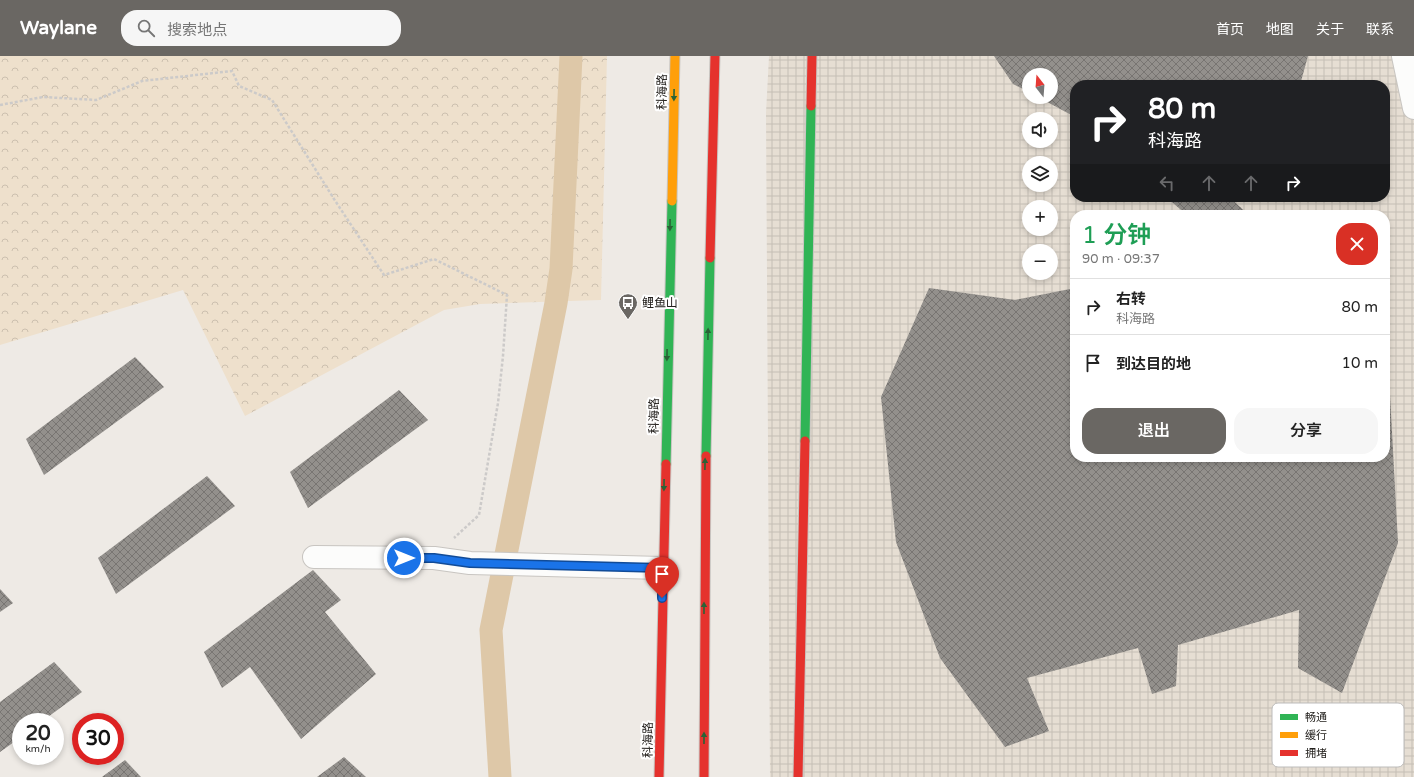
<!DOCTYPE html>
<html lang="zh">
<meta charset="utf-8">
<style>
:root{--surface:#fff;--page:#f6f6f6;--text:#222;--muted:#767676;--line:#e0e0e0;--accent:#6a6763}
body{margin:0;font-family:"Varela Round","Noto Sans SC",sans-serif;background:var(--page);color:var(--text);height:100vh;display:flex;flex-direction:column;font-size:15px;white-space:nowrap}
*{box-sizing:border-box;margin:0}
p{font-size:13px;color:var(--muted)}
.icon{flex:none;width:22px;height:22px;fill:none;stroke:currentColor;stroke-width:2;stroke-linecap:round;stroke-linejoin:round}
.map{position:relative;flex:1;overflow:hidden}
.drawer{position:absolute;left:1070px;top:154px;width:320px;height:252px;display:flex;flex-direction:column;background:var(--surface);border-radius:16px;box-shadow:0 2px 6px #0003}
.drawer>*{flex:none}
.top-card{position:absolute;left:1070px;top:24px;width:320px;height:122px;border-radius:16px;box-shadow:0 2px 6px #0003;background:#202124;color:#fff;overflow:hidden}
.needle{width:26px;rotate:343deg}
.tools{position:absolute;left:1022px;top:12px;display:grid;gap:8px}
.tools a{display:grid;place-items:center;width:36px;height:36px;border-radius:50%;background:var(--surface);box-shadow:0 2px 6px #0003;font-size:20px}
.speed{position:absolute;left:12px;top:657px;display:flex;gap:8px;font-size:20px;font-weight:700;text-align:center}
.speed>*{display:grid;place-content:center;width:52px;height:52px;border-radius:50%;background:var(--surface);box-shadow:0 2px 6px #0003;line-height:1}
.speed small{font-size:10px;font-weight:400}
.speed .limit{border:6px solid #d22;background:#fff;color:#111}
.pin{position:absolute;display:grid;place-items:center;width:34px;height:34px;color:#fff;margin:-41px -17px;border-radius:50% 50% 50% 0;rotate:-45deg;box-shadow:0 0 4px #0007}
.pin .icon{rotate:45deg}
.me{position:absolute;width:44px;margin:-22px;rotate:90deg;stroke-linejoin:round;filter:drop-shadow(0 0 3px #0008)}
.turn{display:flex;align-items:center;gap:14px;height:84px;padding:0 12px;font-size:18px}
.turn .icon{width:52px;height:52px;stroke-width:2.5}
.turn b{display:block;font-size:28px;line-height:34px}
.lanes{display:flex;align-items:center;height:38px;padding:0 12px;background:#0003;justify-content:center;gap:20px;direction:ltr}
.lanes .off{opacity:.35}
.round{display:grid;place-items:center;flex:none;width:42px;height:42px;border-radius:16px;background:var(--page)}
.headline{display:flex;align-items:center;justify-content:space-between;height:68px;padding:0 12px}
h1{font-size:24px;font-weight:600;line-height:30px;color:#1e9e55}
.action{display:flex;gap:8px;margin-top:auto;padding:8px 12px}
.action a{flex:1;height:46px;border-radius:16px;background:var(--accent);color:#fff;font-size:16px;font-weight:600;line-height:46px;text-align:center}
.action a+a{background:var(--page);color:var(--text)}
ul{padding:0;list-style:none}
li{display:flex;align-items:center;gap:12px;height:56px;padding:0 12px;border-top:1px solid var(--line)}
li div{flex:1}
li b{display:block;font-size:15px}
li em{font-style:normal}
header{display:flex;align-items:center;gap:24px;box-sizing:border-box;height:56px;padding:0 20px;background:var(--accent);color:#fff}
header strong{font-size:19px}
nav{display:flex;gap:22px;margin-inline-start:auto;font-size:14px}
.search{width:280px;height:36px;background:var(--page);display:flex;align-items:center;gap:10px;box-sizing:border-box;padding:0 14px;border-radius:16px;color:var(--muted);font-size:15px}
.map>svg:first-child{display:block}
.industrial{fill:url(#industrial-grid);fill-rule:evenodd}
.forest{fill:url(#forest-crowns)}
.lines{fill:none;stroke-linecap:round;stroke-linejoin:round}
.canal{stroke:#dec8a8;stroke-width:23}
.building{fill:url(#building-cross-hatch)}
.street-casing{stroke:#c8c5c1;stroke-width:24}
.fast-casing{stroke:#c8c5c1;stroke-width:11}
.slow-casing{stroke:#c8c5c1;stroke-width:11}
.jam-casing{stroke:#c8c5c1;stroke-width:11}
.path{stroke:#cccac9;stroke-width:2.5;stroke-dasharray:3 2;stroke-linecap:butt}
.street{stroke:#fcfcfb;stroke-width:22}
.fast{stroke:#30b455;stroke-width:9}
.slow{stroke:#ff9f0a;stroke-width:9}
.jam{stroke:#e5322d;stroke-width:9}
.oneway{fill:#296336}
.route-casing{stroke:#114b97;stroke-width:10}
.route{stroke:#1a73e8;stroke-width:7}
.labels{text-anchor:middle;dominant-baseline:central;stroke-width:4;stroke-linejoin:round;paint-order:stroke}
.street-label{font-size:12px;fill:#23201d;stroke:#fff}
.poi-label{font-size:12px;fill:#23201d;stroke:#fff;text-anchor:start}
.key{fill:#fff;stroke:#bdbcbb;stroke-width:1}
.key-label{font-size:11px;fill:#23201d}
</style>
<header>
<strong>Waylane</strong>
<div class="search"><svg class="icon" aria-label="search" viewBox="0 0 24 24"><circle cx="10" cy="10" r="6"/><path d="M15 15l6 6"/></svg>搜索地点</div>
<nav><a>首页</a><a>地图</a><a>关于</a><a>联系</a></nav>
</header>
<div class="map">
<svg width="1414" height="721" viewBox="0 0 1414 721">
<defs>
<pattern id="industrial-grid" width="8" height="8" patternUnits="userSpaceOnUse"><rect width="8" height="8" fill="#e6ded3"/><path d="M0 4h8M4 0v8" fill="none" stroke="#c5beb5"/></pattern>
<pattern id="forest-crowns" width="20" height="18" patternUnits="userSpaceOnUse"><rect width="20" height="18" fill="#eee0cc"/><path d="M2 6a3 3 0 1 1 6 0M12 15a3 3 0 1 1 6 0" fill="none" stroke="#ccc0af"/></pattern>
<pattern id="building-cross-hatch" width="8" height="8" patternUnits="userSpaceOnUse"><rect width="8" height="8" fill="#93908c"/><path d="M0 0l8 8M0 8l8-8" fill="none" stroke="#787572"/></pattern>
</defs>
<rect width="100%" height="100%" fill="#eeeae5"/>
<path class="industrial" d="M769,0h645v721h-644l-4,-664zM1029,19h22v22h-22zM1075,29h310v112h-310zM1029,63h22v22h-22zM1029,107h22v22h-22zM1029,151h22v22h-22zM1075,159h310v242h-310zM1029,195h22v22h-22z"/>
<polygon class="forest" points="0,0 607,0 601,244 480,248 444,254 245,360 183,234 0,289"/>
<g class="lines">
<polyline class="canal" points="500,721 491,574 556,247 561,213 571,0"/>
</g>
<g class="building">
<polygon points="994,0 1308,0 1300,29 1075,29 1075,61 1038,41 1051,41 1051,19 1029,19 1029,36 1013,28"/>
<polygon points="1166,141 1229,141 1249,159 1187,159"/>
<polygon points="929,232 1015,244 1075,232 1075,401 1385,401 1385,332 1390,339 1398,487 1342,637 1298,612 1299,554 1178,589 1176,630 1152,638 1138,592 1027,622 1049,675 1005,691 940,602 896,486 881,341"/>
<polygon points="135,301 164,331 44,419 26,383"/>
<polygon points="399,334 428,364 308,452 290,416"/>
<polygon points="207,420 235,450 116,538 98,502"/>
<polygon points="313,514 341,544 325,556 376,618 301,683 250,611 222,632 204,596"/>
<polygon points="0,533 13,547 0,556"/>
<polygon points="54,606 82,636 41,666 21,666 21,681 0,696 0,646"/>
<polygon points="344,701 366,721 317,721"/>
<polygon points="125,704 141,721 102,721"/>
</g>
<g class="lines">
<defs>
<g id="street">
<polyline points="1403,0 1414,52"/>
<polyline points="314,501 434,502 470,507 662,512"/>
</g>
<g id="fast">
<polyline points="805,385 811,50"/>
<polyline points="706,400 710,202"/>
<polyline points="666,408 672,145"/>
</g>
<polyline id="slow" points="672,145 675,0"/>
<g id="jam">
<polyline points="811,50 812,0"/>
<polyline points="710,202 715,0"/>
<polyline points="659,721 666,408"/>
<polyline points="704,721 706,400"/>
<polyline points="798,721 805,385"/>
</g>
</defs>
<use href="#street" class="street-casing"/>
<use href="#fast" class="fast-casing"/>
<use href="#slow" class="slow-casing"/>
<use href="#jam" class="jam-casing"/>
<polyline class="path" points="0,49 43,41 96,44 142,25 232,15 239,30 272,44 334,143 384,219 434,203 507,239 503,300 498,347 479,459 454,482"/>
<use href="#street" class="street"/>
<use href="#fast" class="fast"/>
<use href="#slow" class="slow"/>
<use href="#jam" class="jam"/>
</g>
<defs><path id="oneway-solid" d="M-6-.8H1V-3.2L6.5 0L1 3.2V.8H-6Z"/></defs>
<g class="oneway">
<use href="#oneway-solid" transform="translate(674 39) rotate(91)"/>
<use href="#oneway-solid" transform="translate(670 169) rotate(91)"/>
<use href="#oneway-solid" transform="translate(708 278) rotate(-89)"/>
<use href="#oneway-solid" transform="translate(667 299) rotate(91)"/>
<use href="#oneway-solid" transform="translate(705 408) rotate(-89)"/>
<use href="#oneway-solid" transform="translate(664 429) rotate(91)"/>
<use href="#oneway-solid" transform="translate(704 552) rotate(-90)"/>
<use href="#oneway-solid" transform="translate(704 682) rotate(-90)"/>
</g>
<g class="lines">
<defs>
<polyline id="route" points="404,502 434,502 470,507 662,512 662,542"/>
</defs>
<use href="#route" class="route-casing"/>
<use href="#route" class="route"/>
</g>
<defs>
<symbol id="bus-pin" viewBox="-11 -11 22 30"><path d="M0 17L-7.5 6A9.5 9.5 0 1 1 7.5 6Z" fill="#6a6763" stroke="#fff"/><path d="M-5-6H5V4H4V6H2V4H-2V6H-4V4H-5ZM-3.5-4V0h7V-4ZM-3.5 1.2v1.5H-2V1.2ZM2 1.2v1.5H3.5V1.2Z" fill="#fff"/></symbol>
</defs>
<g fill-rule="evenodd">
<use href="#bus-pin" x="617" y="236" width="22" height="30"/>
</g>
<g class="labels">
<g class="street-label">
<text transform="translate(662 36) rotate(-89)">科海路</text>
<text transform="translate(654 360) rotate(-89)">科海路</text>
<text transform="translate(648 684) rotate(-89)">科海路</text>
</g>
<g class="poi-label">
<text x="642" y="247">鲤鱼山</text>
</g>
</g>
<rect x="1272" y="647" width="132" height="64" rx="6" class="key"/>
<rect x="1280" y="658" width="18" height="6" fill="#30b455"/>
<rect x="1280" y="676" width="18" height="6" fill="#ff9f0a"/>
<rect x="1280" y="694" width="18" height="6" fill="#e5322d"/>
<g class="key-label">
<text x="1305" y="665">畅通</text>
<text x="1305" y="683">缓行</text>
<text x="1305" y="701">拥堵</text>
</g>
</svg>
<div class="tools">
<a><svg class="needle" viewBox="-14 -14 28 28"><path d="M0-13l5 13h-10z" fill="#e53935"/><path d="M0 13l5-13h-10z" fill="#767676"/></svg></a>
<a><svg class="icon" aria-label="sound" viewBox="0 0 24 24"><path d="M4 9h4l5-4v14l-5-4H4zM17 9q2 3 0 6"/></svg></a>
<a><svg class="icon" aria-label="layers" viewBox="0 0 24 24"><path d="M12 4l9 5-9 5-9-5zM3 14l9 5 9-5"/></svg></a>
<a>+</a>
<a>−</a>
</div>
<div class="speed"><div>20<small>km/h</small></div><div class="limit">30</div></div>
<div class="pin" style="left:662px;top:542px;background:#d93025"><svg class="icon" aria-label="arrive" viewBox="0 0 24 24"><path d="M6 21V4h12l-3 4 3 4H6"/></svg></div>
<svg class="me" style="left:404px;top:502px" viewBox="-20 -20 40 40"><circle r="17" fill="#1a73e8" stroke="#fff" stroke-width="3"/><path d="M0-11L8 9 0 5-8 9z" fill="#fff"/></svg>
<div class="top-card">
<div class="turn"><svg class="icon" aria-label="right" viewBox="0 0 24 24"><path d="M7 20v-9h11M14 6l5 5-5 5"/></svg><div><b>80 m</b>科海路</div></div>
<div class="lanes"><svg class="icon off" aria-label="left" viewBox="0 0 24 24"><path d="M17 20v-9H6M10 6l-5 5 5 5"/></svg><svg class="icon off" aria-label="ahead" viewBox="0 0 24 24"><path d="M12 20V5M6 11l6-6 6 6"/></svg><svg class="icon off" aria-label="ahead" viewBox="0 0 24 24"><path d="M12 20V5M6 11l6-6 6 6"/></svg><svg class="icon" aria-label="right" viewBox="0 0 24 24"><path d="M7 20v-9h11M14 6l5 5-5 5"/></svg></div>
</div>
<section class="drawer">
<div class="headline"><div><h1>1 分钟</h1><p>90 m · 09:37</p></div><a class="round" style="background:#d93025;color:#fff"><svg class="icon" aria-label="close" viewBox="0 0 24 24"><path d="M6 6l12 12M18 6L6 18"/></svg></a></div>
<ul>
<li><svg class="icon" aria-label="right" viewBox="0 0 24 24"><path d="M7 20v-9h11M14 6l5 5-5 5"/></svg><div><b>右转</b><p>科海路</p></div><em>80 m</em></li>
<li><svg class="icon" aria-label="arrive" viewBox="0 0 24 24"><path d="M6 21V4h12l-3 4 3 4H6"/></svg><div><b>到达目的地</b></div><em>10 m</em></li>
</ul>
<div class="action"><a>退出</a><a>分享</a></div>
</section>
</div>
